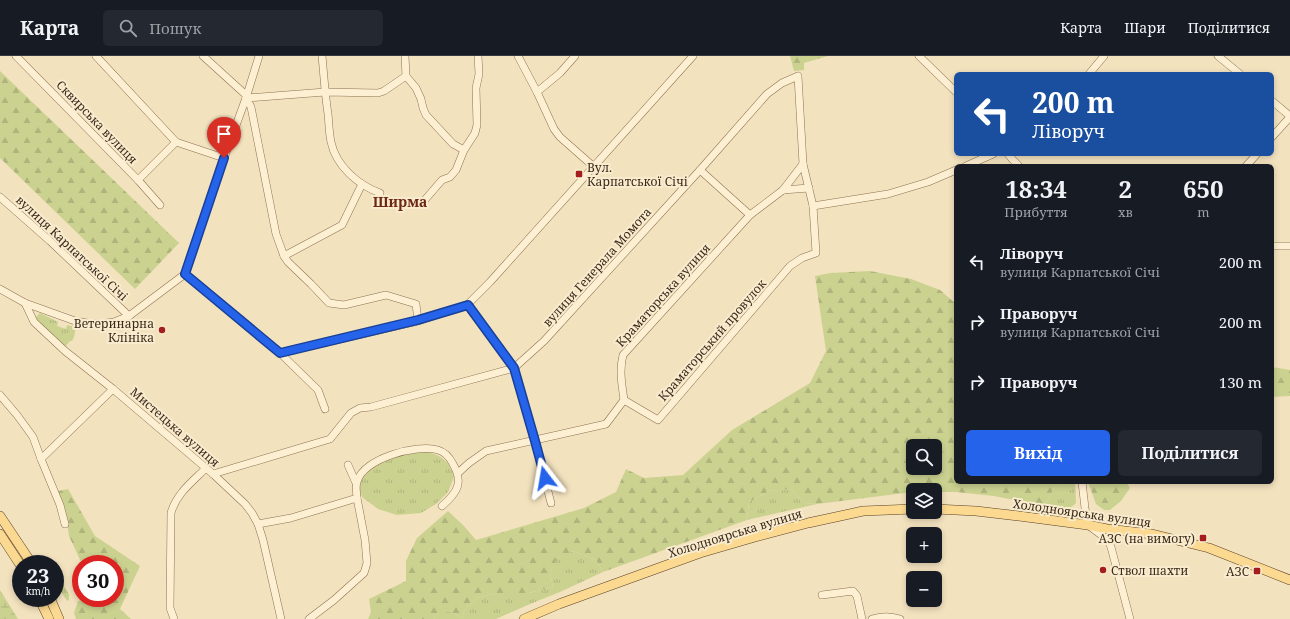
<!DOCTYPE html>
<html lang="uk">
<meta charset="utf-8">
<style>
:root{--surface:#171b24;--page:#242831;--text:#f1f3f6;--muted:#9ea1a6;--line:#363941;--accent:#2563eb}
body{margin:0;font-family:"Noto Serif",serif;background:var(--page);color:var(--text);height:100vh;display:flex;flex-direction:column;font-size:15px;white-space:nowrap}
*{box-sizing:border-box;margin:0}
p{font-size:13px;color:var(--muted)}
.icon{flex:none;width:22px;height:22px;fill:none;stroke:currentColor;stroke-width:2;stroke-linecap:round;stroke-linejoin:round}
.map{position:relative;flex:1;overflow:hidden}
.panel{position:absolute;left:954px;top:108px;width:320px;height:320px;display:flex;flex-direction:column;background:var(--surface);border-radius:6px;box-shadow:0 2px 6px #0003}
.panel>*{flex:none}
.guide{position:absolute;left:954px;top:16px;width:320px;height:84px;border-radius:6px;box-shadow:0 2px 6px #0003;background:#1a4fa0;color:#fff;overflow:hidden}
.buttons{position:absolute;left:906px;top:383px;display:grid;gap:8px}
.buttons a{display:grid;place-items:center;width:36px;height:36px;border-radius:6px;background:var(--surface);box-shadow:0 2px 6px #0003;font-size:20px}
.speed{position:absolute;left:12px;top:499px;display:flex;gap:8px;font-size:20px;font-weight:700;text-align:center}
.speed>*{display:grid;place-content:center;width:52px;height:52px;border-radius:50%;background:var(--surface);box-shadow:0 2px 6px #0003;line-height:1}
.speed small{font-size:10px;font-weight:400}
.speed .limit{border:6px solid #d22;background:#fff;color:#111}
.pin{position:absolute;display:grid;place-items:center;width:34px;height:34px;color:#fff;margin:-41px -17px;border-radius:50% 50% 50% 0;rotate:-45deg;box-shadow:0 0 4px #0007}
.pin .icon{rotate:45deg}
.me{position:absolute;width:44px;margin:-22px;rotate:346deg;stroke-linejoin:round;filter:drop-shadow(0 0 3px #0008)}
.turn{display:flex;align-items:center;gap:14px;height:84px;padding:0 12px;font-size:18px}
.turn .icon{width:52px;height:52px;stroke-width:2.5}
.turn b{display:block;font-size:28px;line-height:34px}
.eta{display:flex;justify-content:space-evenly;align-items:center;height:68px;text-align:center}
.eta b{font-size:24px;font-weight:700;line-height:28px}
.cta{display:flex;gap:8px;margin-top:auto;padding:8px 12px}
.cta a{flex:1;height:46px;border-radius:6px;background:var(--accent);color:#fff;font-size:16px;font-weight:700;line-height:46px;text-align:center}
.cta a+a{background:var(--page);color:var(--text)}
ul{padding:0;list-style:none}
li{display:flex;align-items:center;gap:12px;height:60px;padding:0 12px}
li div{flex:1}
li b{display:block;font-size:15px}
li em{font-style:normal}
header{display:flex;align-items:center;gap:24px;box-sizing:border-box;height:56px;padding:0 20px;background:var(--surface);border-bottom:1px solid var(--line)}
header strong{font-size:19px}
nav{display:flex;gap:22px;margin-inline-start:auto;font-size:14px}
.search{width:280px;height:36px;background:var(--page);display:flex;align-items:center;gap:10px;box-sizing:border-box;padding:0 14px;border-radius:6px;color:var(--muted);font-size:15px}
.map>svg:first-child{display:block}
.grass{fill:url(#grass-tufts)}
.forest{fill:url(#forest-firs);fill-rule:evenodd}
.wetland{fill:url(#wetland-marsh)}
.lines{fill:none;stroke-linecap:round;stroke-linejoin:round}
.minor-casing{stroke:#8d7254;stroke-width:8}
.major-casing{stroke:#5a4029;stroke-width:10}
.minor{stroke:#fdefd2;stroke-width:7}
.major{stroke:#fbd990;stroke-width:9}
.route-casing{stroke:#184099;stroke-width:10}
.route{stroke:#2563eb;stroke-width:7}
.poi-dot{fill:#a31d1f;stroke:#f9ecce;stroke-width:1.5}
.labels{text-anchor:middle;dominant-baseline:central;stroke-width:4;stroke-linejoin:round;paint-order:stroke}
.street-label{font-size:12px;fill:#3b2a1b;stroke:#f9ecce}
.poi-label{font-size:12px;fill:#3b2a1b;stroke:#f9ecce;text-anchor:end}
.quarter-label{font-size:14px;font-weight:bold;fill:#6c2715;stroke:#f9ecce}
</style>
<header>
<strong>Карта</strong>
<div class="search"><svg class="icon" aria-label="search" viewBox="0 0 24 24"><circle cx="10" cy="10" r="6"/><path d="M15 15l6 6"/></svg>Пошук</div>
<nav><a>Карта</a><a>Шари</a><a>Поділитися</a></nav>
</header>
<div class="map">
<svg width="1290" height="563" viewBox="0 0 1290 563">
<defs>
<pattern id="grass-tufts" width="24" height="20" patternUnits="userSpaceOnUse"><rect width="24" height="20" fill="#cbd290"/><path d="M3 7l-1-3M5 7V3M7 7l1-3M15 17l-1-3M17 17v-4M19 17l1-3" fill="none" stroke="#afb47c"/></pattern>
<pattern id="forest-firs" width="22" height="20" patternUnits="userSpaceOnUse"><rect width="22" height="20" fill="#cbd290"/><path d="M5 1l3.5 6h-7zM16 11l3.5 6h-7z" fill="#afb47c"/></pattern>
<pattern id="wetland-marsh" width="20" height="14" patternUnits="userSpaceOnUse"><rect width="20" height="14" fill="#cbd290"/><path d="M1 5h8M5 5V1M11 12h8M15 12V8" fill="none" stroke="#afb47c"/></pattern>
</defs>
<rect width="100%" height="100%" fill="#f3e2be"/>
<g class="grass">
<polygon points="40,257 58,266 57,270 66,273 67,269 76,271 74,281 72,285 70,285 65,291 36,265 36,261"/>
<path d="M427,396c17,4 22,10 27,25l-6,15 -12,12 -15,9 -24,2 -19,-6 -16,-12 -3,-11c2,-4 4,-9 8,-13 13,-16 41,-20 60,-21z"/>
<path d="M1058,426h17l1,21c-9,10 -20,5 -32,3z"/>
<polygon points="791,433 804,447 817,448 747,464 749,446 769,435"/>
<polygon points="573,495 596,504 603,516 560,536 530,548 496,563 434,563 439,556 451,556 462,562 464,555 476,542 498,537 529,537 553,531 550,517 557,502"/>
<polygon points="55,517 57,519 69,538 69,544 67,545 55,526"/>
</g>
<g class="forest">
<polygon points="790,0 828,0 804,7 804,14 794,15"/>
<polygon points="0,15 179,187 135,233 0,102"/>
<path d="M870,215l41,8 29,11 16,14v178h102l-14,24 -50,-10 -38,-4h-21v-2h-22v2l-96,12 -13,-1 -13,-14 -22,2 -20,11 -2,18 -144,52 -7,-12 -23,-9 -16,8 -7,14 3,14 -24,6h-31l-22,5 -12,13 -2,7 -11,-6h-12l-5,7h-66l3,-7 -2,-13 37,-18v-20l11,-23 31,-27 15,14 13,15 108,-32 32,-16 10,-23 18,9 39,-3 49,-45 78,-47 16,-32 -11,-75 15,-3zM913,390h22v22h-22z"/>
<polygon points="1272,311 1290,314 1290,340 1272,341"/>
<polygon points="1088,426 1126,426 1130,432 1121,445 1110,454 1104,454 1096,448"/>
<polygon points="68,433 95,480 140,510 120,553 131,563 76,563 74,557 78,545 93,542 115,542 115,508 82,508 69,480 67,465 58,435"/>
</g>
<polygon class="wetland" points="0,534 18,563 0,563"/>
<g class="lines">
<defs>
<g id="minor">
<polyline points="16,0 138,124 160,149"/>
<polyline points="96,0 176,86 224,102"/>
<polyline points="203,0 246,39"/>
<path d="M322,0c2,20 3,39 6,58 1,9 1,19 3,28 5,24 27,43 49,51"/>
<polyline points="405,0 406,20 416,32 421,43 423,52 426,59 453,88 464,94"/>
<polyline points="518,0 537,36 554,73 560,81 594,111"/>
<polyline points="919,0 956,36"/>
<polyline points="1218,0 1240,18"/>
<polyline points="1089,18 1104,0"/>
<polyline points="406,20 384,35 378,37 325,36 246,42 251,51 276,178 284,200 288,206 311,228 329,247 344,249 386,239 416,248 418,265"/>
<polyline points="537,36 560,17 575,0"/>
<polyline points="1272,45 1290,60"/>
<polyline points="1272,81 1290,61"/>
<polyline points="1008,98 1013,104 1019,110"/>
<polyline points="966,110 993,98"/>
<polyline points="1246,110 1257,98"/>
<polyline points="700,114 750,159"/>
<polyline points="138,124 176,86"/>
<polyline points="783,134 803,108"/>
<polyline points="0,141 50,185 129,260"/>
<polyline points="410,149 423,146 442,124 450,121 456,114 464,94 475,77 477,69 476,32 479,18 478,0"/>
<polyline points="813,150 888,138 928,126 956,114"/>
<polyline points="1272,190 1290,190"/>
<polyline points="284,200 342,169 362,128"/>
<polyline points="185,218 224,102 246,42 259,0"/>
<polyline points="185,218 280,297 318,334 325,353"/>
<polyline points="0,233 25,247 75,265 87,267 100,268 114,266 129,260 185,218"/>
<polyline points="25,247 34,266 65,295 113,333 213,418 245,448 252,457 258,468 263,484 281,563"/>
<polyline points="467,249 514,312 535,385 551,447"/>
<polyline points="280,297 418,265 467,249 490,226 693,0"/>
<polyline points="0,339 17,359 33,381 41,403 60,449 65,468"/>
<polyline points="41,403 113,333"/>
<polyline points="348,409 356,427"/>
<path d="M458,417l11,-10 17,-12 120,-27 18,-24c-2,-15 -5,-29 -1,-45l127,-140 33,-25 26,-2"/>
<polyline points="213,418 330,383 351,357 360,352 371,351 514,312 544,285 700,114 767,38 782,27 798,20 803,108 813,150 816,197 802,202 790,210 658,364 624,344"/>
<polyline points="1082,426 1085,452 1088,469 1108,484 1111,491 1130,563"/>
<path d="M258,468l33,-6 66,-20c0,-5 -2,-11 0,-16 6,-24 60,-38 81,-32 7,2 12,8 15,14 11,19 4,29 -11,42"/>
<polyline points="822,539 853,535 857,540 862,563"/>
<path d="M174,563l-4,-11 1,-95c5,-19 21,-31 34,-44"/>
<polyline points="309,563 334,544 364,517 367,507 365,484 357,442"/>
<path d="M872,563c9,-3 19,-3 28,0"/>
</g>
<g id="major">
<polyline points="935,453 976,455 1019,460 1088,469 1107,473 1152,478 1209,492 1290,524"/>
<polyline points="0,460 32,508"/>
<polyline points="0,478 21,510"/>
<polyline points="39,542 49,563"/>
<polyline points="50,542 59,563"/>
<polyline points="524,563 559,548 700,497 755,481 808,467 863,455 913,453"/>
</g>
</defs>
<use href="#minor" class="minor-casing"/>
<use href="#major" class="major-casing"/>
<use href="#minor" class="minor"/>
<use href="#major" class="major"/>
</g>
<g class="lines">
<defs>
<polyline id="route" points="224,102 185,218 280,297 418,264 468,249 514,312 535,385 545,422"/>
</defs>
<use href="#route" class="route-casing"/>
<use href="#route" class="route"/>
</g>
<g class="poi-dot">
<rect x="575" y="114" width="8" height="8" rx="2"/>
<circle cx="162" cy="274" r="4"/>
<rect x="1199" y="478" width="8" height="8" rx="2"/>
<circle cx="1103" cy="514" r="4"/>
<rect x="1253" y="511" width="8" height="8" rx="2"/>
</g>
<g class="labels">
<g class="street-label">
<text transform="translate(97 66) rotate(46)">Сквирська вулиця</text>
<text transform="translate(72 192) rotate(43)">вулиця Карпатської Січі</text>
<text transform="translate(597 211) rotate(-48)">вулиця Генерала Момота</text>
<text transform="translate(663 239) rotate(-48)">Краматорська вулиця</text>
<text transform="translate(712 284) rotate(-49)">Краматорський провулок</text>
<text transform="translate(175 371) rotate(41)">Мистецька вулиця</text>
<text transform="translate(1082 457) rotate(8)">Холодноярська вулиця</text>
<text transform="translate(735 477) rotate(-17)">Холодноярська вулиця</text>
</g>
<g class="poi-label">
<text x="587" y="111" text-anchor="start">Вул.<tspan x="587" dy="14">Карпатської Січі</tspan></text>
<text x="154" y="267">Ветеринарна<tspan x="154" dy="14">Клініка</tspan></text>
<text x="1195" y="482">АЗС (на вимогу)</text>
<text x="1111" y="514" text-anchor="start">Ствол шахти</text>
<text x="1249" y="515">АЗС</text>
</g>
<g class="quarter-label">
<text x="400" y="145">Ширма</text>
</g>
</g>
</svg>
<div class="buttons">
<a><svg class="icon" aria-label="search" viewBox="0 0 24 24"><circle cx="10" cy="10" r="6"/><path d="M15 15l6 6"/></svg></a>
<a><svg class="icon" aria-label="layers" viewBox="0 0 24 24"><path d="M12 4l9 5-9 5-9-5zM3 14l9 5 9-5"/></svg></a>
<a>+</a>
<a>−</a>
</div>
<div class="speed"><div>23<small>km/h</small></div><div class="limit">30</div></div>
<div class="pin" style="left:224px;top:102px;background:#d93025"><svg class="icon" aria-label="arrive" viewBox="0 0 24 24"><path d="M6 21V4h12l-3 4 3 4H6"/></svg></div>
<svg class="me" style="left:545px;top:422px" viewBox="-20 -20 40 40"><path d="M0-17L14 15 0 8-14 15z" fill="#2563eb" stroke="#fff" stroke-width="4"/></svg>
<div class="guide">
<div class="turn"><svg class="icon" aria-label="left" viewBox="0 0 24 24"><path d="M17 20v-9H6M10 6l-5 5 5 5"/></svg><div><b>200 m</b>Ліворуч</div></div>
</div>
<section class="panel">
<div class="eta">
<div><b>18:34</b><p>Прибуття</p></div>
<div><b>2</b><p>хв</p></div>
<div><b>650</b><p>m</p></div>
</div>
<ul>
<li><svg class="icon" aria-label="left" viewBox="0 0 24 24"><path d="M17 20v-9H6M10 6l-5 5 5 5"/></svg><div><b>Ліворуч</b><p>вулиця Карпатської Січі</p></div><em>200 m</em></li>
<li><svg class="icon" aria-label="right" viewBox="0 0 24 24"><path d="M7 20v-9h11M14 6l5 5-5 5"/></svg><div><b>Праворуч</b><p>вулиця Карпатської Січі</p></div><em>200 m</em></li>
<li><svg class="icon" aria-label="right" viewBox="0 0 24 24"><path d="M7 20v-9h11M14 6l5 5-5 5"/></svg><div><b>Праворуч</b></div><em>130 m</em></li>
</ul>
<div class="cta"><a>Вихід</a><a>Поділитися</a></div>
</section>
</div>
